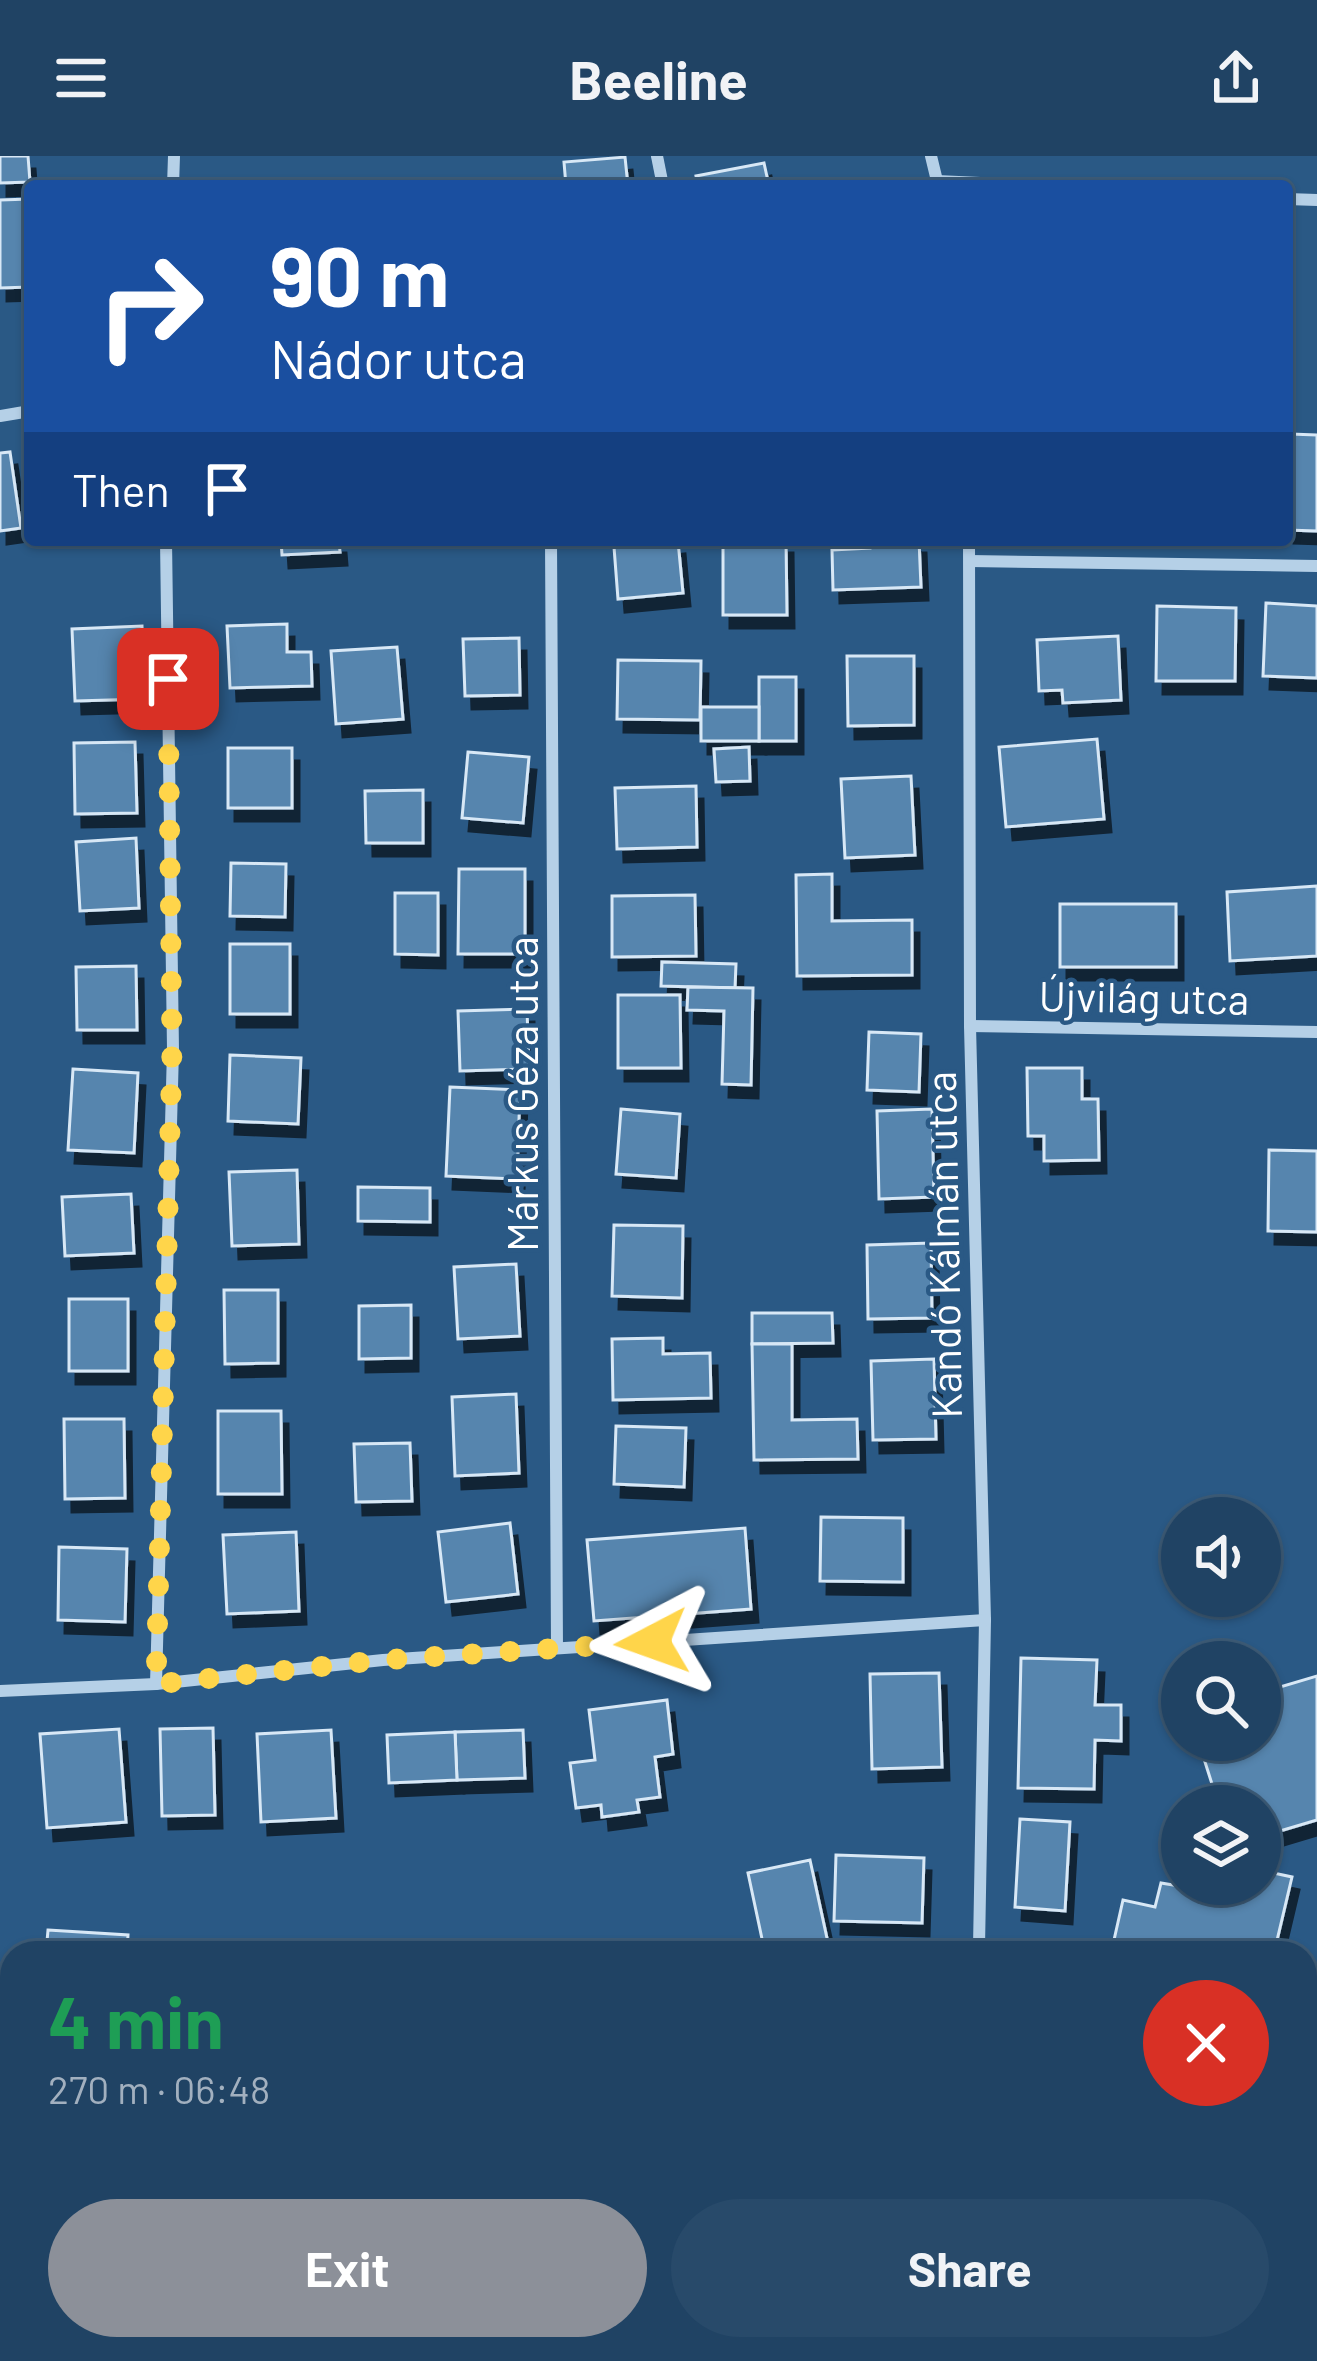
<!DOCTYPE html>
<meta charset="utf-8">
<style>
:root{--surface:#204364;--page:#284a6a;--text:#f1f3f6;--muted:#a2b0bf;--line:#3d5c78;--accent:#8c9099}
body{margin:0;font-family:Barlow,sans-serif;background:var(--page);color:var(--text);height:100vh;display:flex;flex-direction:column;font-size:45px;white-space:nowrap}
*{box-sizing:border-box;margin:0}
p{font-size:39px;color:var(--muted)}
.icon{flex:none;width:66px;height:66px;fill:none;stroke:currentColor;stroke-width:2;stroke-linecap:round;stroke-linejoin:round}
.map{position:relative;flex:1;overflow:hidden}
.drawer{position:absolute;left:0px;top:1785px;width:1317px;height:420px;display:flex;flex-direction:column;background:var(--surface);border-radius:36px 36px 0 0;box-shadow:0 3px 9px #0004,0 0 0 3px var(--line)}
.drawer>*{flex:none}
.guide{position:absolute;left:24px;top:24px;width:1269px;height:366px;border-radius:12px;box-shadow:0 3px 9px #0004,0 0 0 3px var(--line);background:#1a4fa0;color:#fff;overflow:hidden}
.controls{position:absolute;left:1161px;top:1341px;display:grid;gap:24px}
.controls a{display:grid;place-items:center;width:120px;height:120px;border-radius:50%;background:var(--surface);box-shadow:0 3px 9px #0004,0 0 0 3px var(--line);font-size:60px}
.pin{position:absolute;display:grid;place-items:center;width:102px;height:102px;color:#fff;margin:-51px;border-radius:24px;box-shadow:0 6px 18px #0006}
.me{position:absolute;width:132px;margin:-66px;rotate:266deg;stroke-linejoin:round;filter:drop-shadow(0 0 9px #0008)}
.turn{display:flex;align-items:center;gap:42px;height:252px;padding:0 48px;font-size:54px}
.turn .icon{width:156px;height:156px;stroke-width:2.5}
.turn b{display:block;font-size:84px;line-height:102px}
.then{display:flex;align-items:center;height:114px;padding:0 48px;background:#0003;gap:24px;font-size:45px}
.round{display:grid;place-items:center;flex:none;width:126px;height:126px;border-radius:63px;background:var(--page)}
.head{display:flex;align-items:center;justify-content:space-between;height:204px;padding:0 48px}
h1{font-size:72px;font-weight:700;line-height:90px;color:#1e9e55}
.action{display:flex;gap:24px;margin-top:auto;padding:24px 48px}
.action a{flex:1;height:138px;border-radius:72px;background:var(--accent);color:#fff;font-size:48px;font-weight:700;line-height:138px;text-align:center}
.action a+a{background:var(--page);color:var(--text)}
header{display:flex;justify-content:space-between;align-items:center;height:156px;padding:0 48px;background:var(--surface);font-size:54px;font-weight:700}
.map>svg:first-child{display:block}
.building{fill:#5685ae;stroke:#d8e8f6;stroke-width:3;filter:url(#shadow)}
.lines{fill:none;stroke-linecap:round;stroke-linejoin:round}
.service{stroke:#b5d0e7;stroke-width:9}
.minor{stroke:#b5d0e7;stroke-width:12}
.route{stroke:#ffd54a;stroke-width:21;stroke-dasharray:0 37.8}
.labels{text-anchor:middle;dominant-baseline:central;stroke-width:9;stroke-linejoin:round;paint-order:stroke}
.street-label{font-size:42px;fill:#fff;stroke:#2a5985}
</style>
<header><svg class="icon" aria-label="menu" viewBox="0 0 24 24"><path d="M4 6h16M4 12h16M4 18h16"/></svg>Beeline<svg class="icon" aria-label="share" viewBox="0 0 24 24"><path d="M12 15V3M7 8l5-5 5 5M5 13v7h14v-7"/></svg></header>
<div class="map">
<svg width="1317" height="2205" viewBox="0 0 1317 2205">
<defs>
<filter id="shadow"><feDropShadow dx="7" dy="13" stdDeviation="0" flood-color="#0009"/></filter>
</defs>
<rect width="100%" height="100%" fill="#2a5985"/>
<g class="building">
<polygon points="0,0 28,0 30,26 0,27"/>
<polygon points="625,1 628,30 566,30 564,6"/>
<polygon points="764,7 769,30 698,30 696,20"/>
<polygon points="30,43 30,131 0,132 0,44"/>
<polygon points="1290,278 1317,279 1317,375 1287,374"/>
<polygon points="10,296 21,372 0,375 0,297"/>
<polygon points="281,384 339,384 340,396 282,399"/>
<polygon points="723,384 786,384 787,459 723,459"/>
<polygon points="870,384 919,384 921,431 833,434 832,394 870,392"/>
<polygon points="678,385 683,437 618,443 614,391"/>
<polygon points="1266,447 1317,450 1317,522 1263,520"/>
<polygon points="1157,450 1236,452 1235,525 1156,525"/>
<polygon points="287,468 287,496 311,496 312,530 230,532 227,470"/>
<polygon points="142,470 144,543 75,545 72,473"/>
<polygon points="1118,480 1121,544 1063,547 1062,534 1039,535 1037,484"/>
<polygon points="519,482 520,539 465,540 463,483"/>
<polygon points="397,491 403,563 336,568 331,495"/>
<polygon points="847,500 914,500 914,569 848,570"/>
<polygon points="618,504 701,505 700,564 617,563"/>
<rect x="759" y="521" width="37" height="64"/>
<rect x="701" y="551" width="58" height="34"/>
<polygon points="1097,583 1104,663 1006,671 999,591"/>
<polygon points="135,586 137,657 75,658 74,587"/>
<polygon points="749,591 750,625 716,626 714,593"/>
<rect x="228" y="592" width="64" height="60"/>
<polygon points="468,596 529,601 523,667 462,662"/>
<polygon points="911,620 915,699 845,702 841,623"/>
<polygon points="696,630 697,691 617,693 615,632"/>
<polygon points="423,634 423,687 366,687 365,635"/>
<polygon points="136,682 139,752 80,755 76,686"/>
<polygon points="231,707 286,708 285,761 230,760"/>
<polygon points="459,713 525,713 525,798 458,798"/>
<polygon points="832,718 832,765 912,764 912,819 797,820 796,719"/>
<polygon points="1317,730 1317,800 1230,805 1227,736"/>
<polygon points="395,737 438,737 438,799 395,798"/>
<polygon points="695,739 696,800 612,801 612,740"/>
<rect x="1060" y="748" width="116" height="63"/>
<rect x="230" y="788" width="60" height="70"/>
<polygon points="662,806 736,808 735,832 661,830"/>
<polygon points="136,810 137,874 77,874 76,811"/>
<polygon points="688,831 753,832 751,929 722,928 724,855 687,854"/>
<polygon points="618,839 680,839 681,912 618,912"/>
<polygon points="527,853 529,913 460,915 458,855"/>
<polygon points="869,876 921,878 919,936 867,934"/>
<polygon points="230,899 301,902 298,968 228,965"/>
<polygon points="1027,912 1082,912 1082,943 1098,943 1099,1004 1044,1005 1044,980 1028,980"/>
<polygon points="73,913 138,917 134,997 68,994"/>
<polygon points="450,931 520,934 517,1023 446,1020"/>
<polygon points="621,953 680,958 676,1022 616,1018"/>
<polygon points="932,953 934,1041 879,1043 877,955"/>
<polygon points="1269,994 1317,995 1317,1076 1268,1075"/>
<polygon points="297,1014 299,1088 232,1090 229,1016"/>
<polygon points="358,1031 430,1032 430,1066 358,1065"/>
<polygon points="131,1038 134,1097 65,1100 62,1041"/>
<polygon points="614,1069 683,1070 682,1142 612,1140"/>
<polygon points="931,1087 932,1162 868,1163 867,1089"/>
<polygon points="516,1108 520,1180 458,1183 454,1111"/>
<polygon points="224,1134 278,1134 278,1207 225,1208"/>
<rect x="69" y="1143" width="59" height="72"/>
<polygon points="411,1149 411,1202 359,1203 359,1150"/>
<polygon points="752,1157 832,1157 833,1187 752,1188"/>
<polygon points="663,1182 663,1198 710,1197 711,1242 613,1244 612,1183"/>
<polygon points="752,1188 792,1188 792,1264 857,1263 858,1303 754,1304"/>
<polygon points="934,1203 936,1283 873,1284 871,1205"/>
<polygon points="516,1238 519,1317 455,1320 452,1241"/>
<polygon points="218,1255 281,1255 282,1338 218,1338"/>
<polygon points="64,1263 124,1263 125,1342 65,1343"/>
<polygon points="616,1270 686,1272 684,1331 614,1328"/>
<polygon points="410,1287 412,1345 356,1346 354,1288"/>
<polygon points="821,1361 903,1362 903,1426 820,1425"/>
<polygon points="510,1367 518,1438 446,1446 438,1376"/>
<polygon points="745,1372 751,1453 594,1465 587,1384"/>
<polygon points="296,1376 299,1455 227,1458 223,1379"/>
<polygon points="59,1391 127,1393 125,1466 58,1464"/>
<polygon points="1021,1502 1097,1504 1095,1549 1121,1549 1121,1585 1095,1584 1094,1633 1018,1632"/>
<polygon points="939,1517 942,1611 872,1613 870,1518"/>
<polygon points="1317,1520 1317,1664 1260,1681 1260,1650 1219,1650 1198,1584 1260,1584 1260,1537"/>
<polygon points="667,1544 673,1598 655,1601 660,1641 637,1644 639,1656 602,1661 601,1649 576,1652 570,1607 595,1604 589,1554"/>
<polygon points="213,1572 215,1659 162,1660 160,1573"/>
<polygon points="119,1573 126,1666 47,1672 40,1578"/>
<polygon points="331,1574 336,1662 261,1666 257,1578"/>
<polygon points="523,1574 525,1622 457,1624 455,1576"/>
<polygon points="455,1576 457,1624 389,1627 387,1579"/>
<polygon points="1020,1663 1070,1666 1065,1755 1015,1751"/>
<polygon points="836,1699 924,1702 922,1767 834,1765"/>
<polygon points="810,1704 830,1796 765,1797 748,1717"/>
<polygon points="1260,1714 1292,1721 1274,1797 1145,1797 1146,1791 1114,1784 1123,1744 1155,1751 1161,1727 1246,1741 1249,1728 1260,1728"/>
<polygon points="48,1774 128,1779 127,1797 46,1797"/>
<polygon points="339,2193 1051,2193 1058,2205 317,2205"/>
</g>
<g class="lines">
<g class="service">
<polyline points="1305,1977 1317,1984"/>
<polyline points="0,2188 12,2181"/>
<polyline points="293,2193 299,2205"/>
<polyline points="1080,2193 1086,2205"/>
<polyline points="105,2205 127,2193"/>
</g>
<g class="minor">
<polyline points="657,0 663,30"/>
<polyline points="931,0 938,29"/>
<polyline points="937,25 1042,30"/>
<polyline points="173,30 174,0"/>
<polyline points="1287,43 1317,44"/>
<polyline points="0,260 30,255"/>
<polyline points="551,384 557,1492"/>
<polyline points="969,384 970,870 985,1464 979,1791"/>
<polyline points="970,405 1317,410"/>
<polyline points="970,870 1317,876"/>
<polyline points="156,1528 173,894 166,384"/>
<polyline points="0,1535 156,1528 383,1504 985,1464"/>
</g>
</g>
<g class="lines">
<polyline class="route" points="168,523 172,894 156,1528 383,1504 652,1486"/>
</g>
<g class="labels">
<g class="street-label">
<text transform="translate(1144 840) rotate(1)">Újvilág utca</text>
<text transform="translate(521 938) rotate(-90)">Márkus Géza utca</text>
<text transform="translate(942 1089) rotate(-91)">Kandó Kálmán utca</text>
</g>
</g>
</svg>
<div class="controls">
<a><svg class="icon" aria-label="sound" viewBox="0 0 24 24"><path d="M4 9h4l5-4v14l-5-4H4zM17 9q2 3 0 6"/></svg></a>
<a><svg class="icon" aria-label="search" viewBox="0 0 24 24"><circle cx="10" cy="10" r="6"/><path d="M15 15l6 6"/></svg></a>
<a><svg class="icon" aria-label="layers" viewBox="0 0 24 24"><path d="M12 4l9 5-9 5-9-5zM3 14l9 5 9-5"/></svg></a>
</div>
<div class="pin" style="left:168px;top:523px;background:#d93025"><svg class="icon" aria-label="arrive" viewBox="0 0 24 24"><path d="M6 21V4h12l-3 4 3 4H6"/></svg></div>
<svg class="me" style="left:652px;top:1486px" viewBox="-20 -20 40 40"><path d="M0-17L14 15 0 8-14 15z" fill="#ffd54a" stroke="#fff" stroke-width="4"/></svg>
<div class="guide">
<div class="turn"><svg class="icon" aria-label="right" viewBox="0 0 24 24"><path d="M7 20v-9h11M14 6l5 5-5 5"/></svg><div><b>90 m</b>Nádor utca</div></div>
<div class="then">Then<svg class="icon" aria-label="arrive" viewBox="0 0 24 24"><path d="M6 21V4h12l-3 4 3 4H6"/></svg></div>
</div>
<section class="drawer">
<div class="head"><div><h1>4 min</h1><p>270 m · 06:48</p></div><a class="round" style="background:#d93025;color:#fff"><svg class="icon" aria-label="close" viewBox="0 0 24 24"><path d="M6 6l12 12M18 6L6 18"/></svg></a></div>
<div class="action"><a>Exit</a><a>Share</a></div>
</section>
</div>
